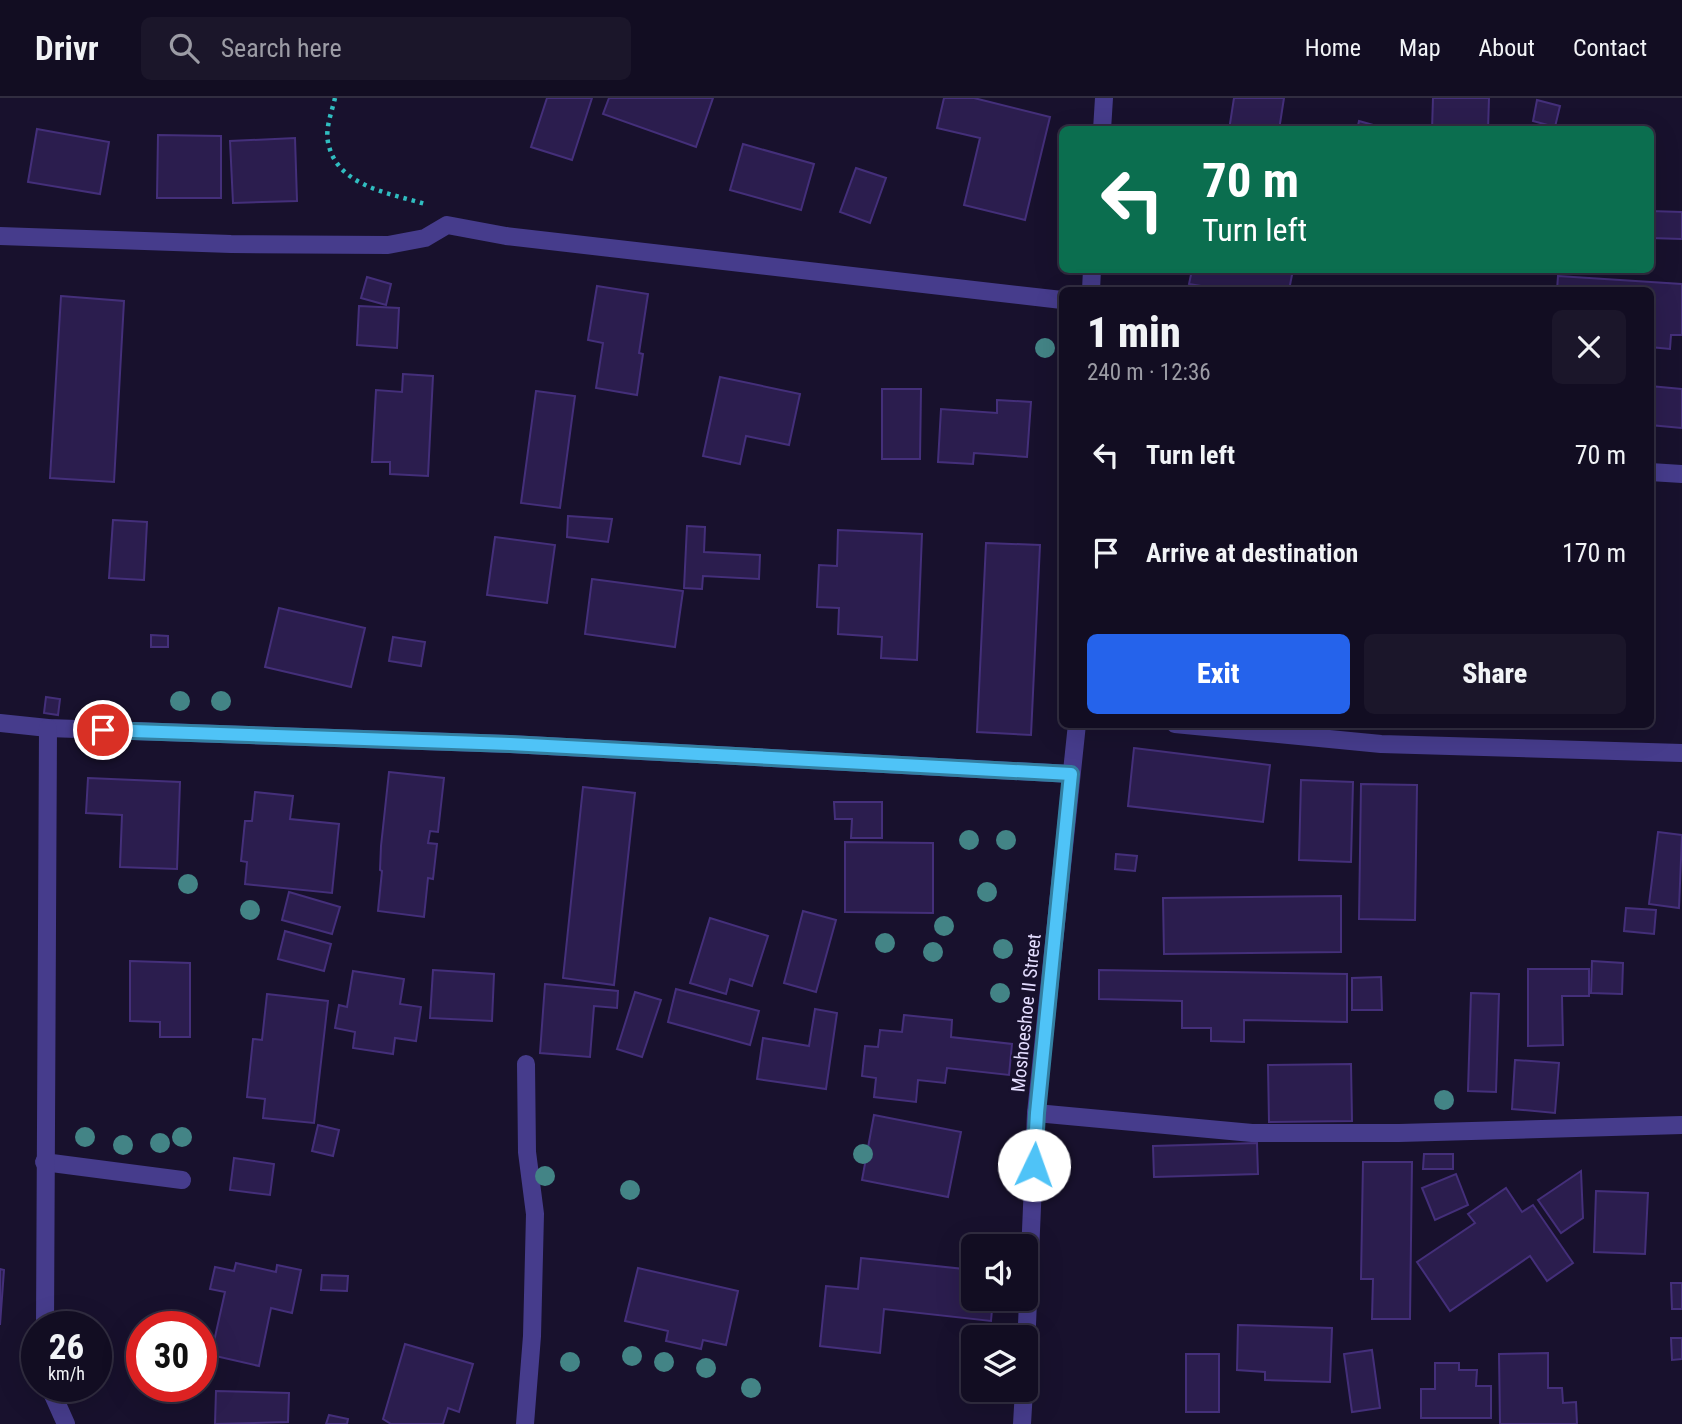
<!DOCTYPE html>
<meta charset="utf-8">
<style>
:root{--surface:#120d22;--page:#1b162a;--text:#f1f3f6;--muted:#9c9ca5;--line:#312d40;--accent:#2563eb}
body{margin:0;font-family:"Roboto Condensed",sans-serif;background:var(--page);color:var(--text);height:100vh;display:flex;flex-direction:column;font-size:26px;white-space:nowrap}
*{box-sizing:border-box;margin:0}
p{font-size:23px;color:var(--muted)}
.icon{flex:none;width:38px;height:38px;fill:none;stroke:currentColor;stroke-width:2;stroke-linecap:round;stroke-linejoin:round}
.map{position:relative;flex:1;overflow:hidden}
.drawer{position:absolute;left:1059px;top:189px;width:595px;height:441px;display:flex;flex-direction:column;background:var(--surface);border-radius:10px;box-shadow:0 7px 28px #0002,0 0 0 2px var(--line)}
.drawer>*{flex:none}
.hud{position:absolute;left:1059px;top:28px;width:595px;height:147px;border-radius:10px;box-shadow:0 7px 28px #0002,0 0 0 2px var(--line);background:#0b6e4f;color:#fff;overflow:hidden}
.buttons{position:absolute;left:961px;top:1136px;display:grid;gap:14px}
.buttons a{display:grid;place-items:center;width:77px;height:77px;border-radius:10px;background:var(--surface);box-shadow:0 7px 28px #0002,0 0 0 2px var(--line);font-size:35px}
.speed{position:absolute;left:21px;top:1213px;display:flex;gap:14px;font-size:35px;font-weight:700;text-align:center}
.speed>*{display:grid;place-content:center;width:91px;height:91px;border-radius:50%;background:var(--surface);box-shadow:0 7px 28px #0002,0 0 0 2px var(--line);line-height:1}
.speed small{font-size:18px;font-weight:400}
.speed .limit{border:10px solid #d22;background:#fff;color:#111}
.pin{position:absolute;display:grid;place-items:center;width:60px;height:60px;color:#fff;margin:-30px;border:4px solid #fff;border-radius:50%;box-shadow:0 2px 7px #0007}
.me{position:absolute;width:77px;margin:-38px;rotate:3deg;stroke-linejoin:round;filter:drop-shadow(0 0 5px #0008)}
.turn{display:flex;align-items:center;gap:24px;height:147px;padding:0 28px;font-size:32px}
.turn .icon{width:91px;height:91px;stroke-width:2.5}
.turn b{display:block;font-size:49px;line-height:60px}
.round{display:grid;place-items:center;flex:none;width:74px;height:74px;border-radius:10px;background:var(--page)}
.overview{display:flex;align-items:center;justify-content:space-between;height:119px;padding:0 28px}
h1{font-size:42px;font-weight:800;line-height:52px}
.cta{display:flex;gap:14px;margin-top:auto;padding:14px 28px}
.cta a{flex:1;height:80px;border-radius:10px;background:var(--accent);color:#fff;font-size:28px;font-weight:800;line-height:80px;text-align:center}
.cta a+a{background:var(--page);color:var(--text)}
ul{padding:0;list-style:none}
li{display:flex;align-items:center;gap:21px;height:98px;padding:0 28px}
li div{flex:1}
li b{display:block;font-size:26px}
li em{font-style:normal}
header{display:flex;align-items:center;gap:42px;box-sizing:border-box;height:98px;padding:0 35px;background:var(--surface);border-bottom:2px solid var(--line)}
header strong{font-size:33px}
nav{display:flex;gap:38px;margin-inline-start:auto;font-size:24px}
.search{width:490px;height:63px;background:var(--page);display:flex;align-items:center;gap:18px;box-sizing:border-box;padding:0 24px;border-radius:10px;color:var(--muted);font-size:26px}
.map>svg:first-child{display:block}
.building{fill:#2b1d4e;stroke:#442f7a;stroke-width:2}
.lines{fill:none;stroke-linecap:round;stroke-linejoin:round}
.path{stroke:#30bdc0;stroke-width:4.5;stroke-dasharray:3.5 5;stroke-linecap:butt}
.minor{stroke:#463c8c;stroke-width:18}
.tree{fill:#438486}
.route-casing{stroke:#337fa1;stroke-width:18}
.route{stroke:#4fc3f7;stroke-width:12}
.labels{text-anchor:middle;dominant-baseline:central;stroke-width:5;stroke-linejoin:round;paint-order:stroke}
.street-label{font-size:19px;fill:#e4ddff;stroke:#18112d}
</style>
<header>
<strong>Drivr</strong>
<div class="search"><svg class="icon" aria-label="search" viewBox="0 0 24 24"><circle cx="10" cy="10" r="6"/><path d="M15 15l6 6"/></svg>Search here</div>
<nav><a>Home</a><a>Map</a><a>About</a><a>Contact</a></nav>
</header>
<div class="map">
<svg width="1682" height="1326" viewBox="0 0 1682 1326">
<rect width="100%" height="100%" fill="#18112d"/>
<g class="building">
<polygon points="547,0 592,0 572,62 531,49"/>
<polygon points="609,0 713,0 696,49 603,16"/>
<polygon points="944,0 974,0 1050,19 1025,122 964,107 980,40 937,30"/>
<polygon points="1234,0 1284,0 1279,32 1229,32"/>
<polygon points="1433,0 1489,0 1488,32 1432,32"/>
<polygon points="1537,2 1560,8 1555,29 1533,23"/>
<polygon points="1359,23 1391,32 1357,32"/>
<polygon points="37,31 109,44 100,96 28,84"/>
<polygon points="158,37 221,38 221,100 157,100"/>
<polygon points="295,40 297,103 233,105 230,43"/>
<polygon points="743,46 814,66 801,112 730,92"/>
<polygon points="856,70 886,80 870,125 840,114"/>
<polygon points="1650,113 1682,114 1682,141 1650,140"/>
<polygon points="1192,172 1293,172 1289,192 1225,192 1189,186"/>
<polygon points="1558,178 1682,186 1682,237 1671,237 1670,251 1650,249 1650,192 1557,192"/>
<polygon points="367,179 391,186 386,207 361,200"/>
<polygon points="597,188 648,196 639,255 643,256 637,297 596,290 603,245 588,242"/>
<polygon points="61,198 124,203 114,384 50,380"/>
<polygon points="359,208 399,210 397,250 357,247"/>
<polygon points="403,276 433,278 428,378 390,376 390,364 372,364 376,292 402,294"/>
<polygon points="720,279 800,296 789,347 746,338 740,366 703,358"/>
<polygon points="1650,288 1682,291 1682,330 1650,327"/>
<polygon points="882,291 921,291 920,361 882,361"/>
<polygon points="536,293 575,298 560,410 521,405"/>
<polygon points="997,302 1031,304 1027,359 974,355 973,366 938,364 941,311 997,315"/>
<polygon points="568,418 612,421 608,444 567,439"/>
<polygon points="113,422 147,424 144,482 109,480"/>
<polygon points="687,428 705,429 704,454 760,457 759,481 703,478 702,491 684,490"/>
<polygon points="838,432 922,436 917,562 881,560 882,539 838,536 839,510 817,509 819,467 837,468"/>
<polygon points="495,439 555,447 547,505 487,497"/>
<polygon points="986,445 1040,447 1031,637 977,634"/>
<polygon points="592,481 683,493 675,549 585,536"/>
<polygon points="279,510 365,530 351,589 265,569"/>
<polygon points="151,537 168,538 168,549 151,549"/>
<polygon points="393,539 425,544 421,568 389,563"/>
<polygon points="46,599 60,601 58,617 44,615"/>
<polygon points="1134,650 1270,667 1263,724 1128,708"/>
<polygon points="389,674 444,680 438,734 430,733 428,745 437,746 433,781 428,780 424,819 378,813 382,773 380,772 381,748"/>
<polygon points="88,680 180,684 177,771 120,769 122,717 86,715"/>
<polygon points="1301,682 1353,684 1351,764 1299,762"/>
<polygon points="1361,686 1417,687 1415,822 1359,821"/>
<polygon points="583,689 635,695 614,887 563,880"/>
<polygon points="255,694 293,698 290,721 339,726 332,795 245,786 247,764 241,763 245,723 252,723"/>
<polygon points="834,704 882,704 882,740 851,740 852,721 835,721"/>
<polygon points="1658,734 1682,737 1679,810 1649,806"/>
<polygon points="845,744 933,745 933,815 845,814"/>
<polygon points="1116,756 1137,758 1135,773 1115,771"/>
<polygon points="289,794 340,809 332,836 282,822"/>
<polygon points="1341,798 1341,854 1164,856 1163,800"/>
<polygon points="1626,810 1656,812 1654,836 1624,833"/>
<polygon points="803,813 836,822 816,894 784,885"/>
<polygon points="710,820 768,838 752,888 730,881 726,896 690,885"/>
<polygon points="285,833 331,846 324,873 278,861"/>
<polygon points="130,863 190,865 190,939 160,939 160,924 130,923"/>
<polygon points="1592,863 1623,865 1622,896 1591,895"/>
<polygon points="1528,871 1589,871 1589,898 1562,898 1563,947 1528,948"/>
<polygon points="433,872 494,876 492,923 430,920"/>
<polygon points="1099,872 1347,876 1347,924 1244,922 1244,944 1211,943 1211,930 1182,930 1182,903 1099,901"/>
<polygon points="353,873 404,881 400,906 421,909 416,943 395,940 393,956 353,950 355,934 335,930 339,907 347,909"/>
<polygon points="1381,879 1382,912 1352,912 1352,880"/>
<polygon points="545,886 618,893 617,910 594,908 590,959 540,955"/>
<polygon points="676,891 759,913 750,947 668,924"/>
<polygon points="635,894 661,902 642,959 617,951"/>
<polygon points="1471,895 1499,896 1496,994 1468,993"/>
<polygon points="267,896 328,903 314,1025 263,1020 265,1001 247,999 253,941 262,942"/>
<polygon points="815,911 837,915 826,991 757,981 763,940 809,948"/>
<polygon points="904,917 952,922 951,939 1012,946 1009,977 947,970 945,985 918,982 916,1004 874,999 876,980 862,978 865,948 878,949 880,932 902,934"/>
<polygon points="1515,962 1559,965 1555,1015 1512,1011"/>
<polygon points="1351,966 1352,1023 1269,1024 1268,967"/>
<polygon points="874,1017 961,1034 948,1099 862,1082"/>
<polygon points="318,1027 339,1032 333,1058 312,1053"/>
<polygon points="1257,1045 1258,1076 1154,1079 1153,1048"/>
<polygon points="1424,1056 1453,1056 1453,1071 1423,1071"/>
<polygon points="234,1060 274,1066 270,1097 230,1092"/>
<polygon points="1363,1064 1412,1064 1410,1221 1372,1221 1373,1181 1361,1181"/>
<polygon points="1581,1073 1583,1120 1561,1135 1538,1102"/>
<polygon points="1456,1076 1468,1107 1435,1122 1422,1090"/>
<polygon points="1506,1090 1522,1114 1533,1107 1573,1165 1547,1183 1530,1158 1450,1213 1417,1164 1475,1125 1468,1116"/>
<polygon points="1596,1093 1648,1095 1645,1156 1594,1154"/>
<polygon points="861,1160 973,1172 973,1200 993,1200 991,1223 884,1211 880,1255 820,1248 826,1188 858,1191"/>
<polygon points="236,1165 276,1174 277,1167 301,1172 292,1215 271,1210 259,1268 211,1257 225,1194 210,1191 215,1169 234,1173"/>
<polygon points="638,1170 738,1193 726,1247 703,1242 701,1251 666,1243 668,1233 625,1223"/>
<polygon points="0,1171 4,1172 0,1227"/>
<polygon points="322,1177 348,1178 347,1193 321,1192"/>
<polygon points="1671,1185 1682,1185 1682,1211 1672,1211"/>
<polygon points="1238,1227 1332,1230 1330,1284 1265,1282 1265,1274 1237,1272"/>
<polygon points="1671,1240 1682,1240 1682,1261 1672,1262"/>
<polygon points="405,1246 473,1266 459,1314 448,1310 443,1326 391,1326 383,1321"/>
<polygon points="1372,1252 1380,1310 1352,1314 1344,1256"/>
<polygon points="1548,1255 1548,1290 1562,1290 1563,1305 1576,1304 1577,1326 1500,1326 1499,1256"/>
<rect x="1186" y="1256" width="33" height="58"/>
<polygon points="1435,1265 1459,1265 1459,1272 1477,1272 1476,1288 1491,1288 1491,1320 1421,1320 1421,1291 1435,1291"/>
<polygon points="216,1293 289,1295 288,1324 215,1326"/>
<polygon points="329,1317 348,1321 347,1326 326,1326"/>
</g>
<g class="lines">
<path class="path" d="M335,0c-3,13 -10,31 -7,44 8,44 61,51 97,62"/>
<g class="minor">
<polyline points="1102,32 1104,0"/>
<polyline points="0,138 231,146 388,147 425,140 447,127 506,138 1062,202"/>
<polyline points="1091,192 1092,172"/>
<polyline points="1650,374 1682,376"/>
<polyline points="0,625 48,630 510,646 1071,676"/>
<polyline points="1175,626 1381,646 1682,655"/>
<polyline points="1036,1015 1252,1035 1399,1035 1682,1027"/>
<polyline points="44,1064 182,1082"/>
<polyline points="45,1228 48,630"/>
<polyline points="1026,1250 1036,1015 1077,626"/>
<polyline points="49,1288 66,1326"/>
<polyline points="525,1326 532,1238 535,1116 527,1054 526,966"/>
<polyline points="1022,1326 1024,1292"/>
</g>
</g>
<g class="tree">
<circle cx="1045" cy="250" r="10"/>
<circle cx="180" cy="603" r="10"/>
<circle cx="221" cy="603" r="10"/>
<circle cx="969" cy="742" r="10"/>
<circle cx="1006" cy="742" r="10"/>
<circle cx="188" cy="786" r="10"/>
<circle cx="987" cy="794" r="10"/>
<circle cx="250" cy="812" r="10"/>
<circle cx="944" cy="828" r="10"/>
<circle cx="885" cy="845" r="10"/>
<circle cx="1003" cy="851" r="10"/>
<circle cx="933" cy="854" r="10"/>
<circle cx="1000" cy="895" r="10"/>
<circle cx="1444" cy="1002" r="10"/>
<circle cx="85" cy="1039" r="10"/>
<circle cx="182" cy="1039" r="10"/>
<circle cx="160" cy="1045" r="10"/>
<circle cx="123" cy="1047" r="10"/>
<circle cx="863" cy="1056" r="10"/>
<circle cx="545" cy="1078" r="10"/>
<circle cx="630" cy="1092" r="10"/>
<circle cx="632" cy="1258" r="10"/>
<circle cx="570" cy="1264" r="10"/>
<circle cx="664" cy="1264" r="10"/>
<circle cx="706" cy="1270" r="10"/>
<circle cx="751" cy="1290" r="10"/>
</g>
<g class="lines">
<defs>
<polyline id="route" points="103,632 510,646 1071,676 1037,1015 1034,1067"/>
</defs>
<use href="#route" class="route-casing"/>
<use href="#route" class="route"/>
</g>
<g class="labels">
<g class="street-label">
<text transform="translate(1026 915) rotate(-84)">Moshoeshoe II Street</text>
</g>
</g>
</svg>
<div class="buttons">
<a><svg class="icon" aria-label="sound" viewBox="0 0 24 24"><path d="M4 9h4l5-4v14l-5-4H4zM17 9q2 3 0 6"/></svg></a>
<a><svg class="icon" aria-label="layers" viewBox="0 0 24 24"><path d="M12 4l9 5-9 5-9-5zM3 14l9 5 9-5"/></svg></a>
</div>
<div class="speed"><div>26<small>km/h</small></div><div class="limit">30</div></div>
<div class="pin" style="left:103px;top:632px;background:#d93025"><svg class="icon" aria-label="arrive" viewBox="0 0 24 24"><path d="M6 21V4h12l-3 4 3 4H6"/></svg></div>
<svg class="me" style="left:1034px;top:1067px" viewBox="-20 -20 40 40"><circle r="19" fill="#fff"/><path d="M0-13L10 11 0 6-10 11z" fill="#4fc3f7"/></svg>
<div class="hud">
<div class="turn"><svg class="icon" aria-label="left" viewBox="0 0 24 24"><path d="M17 20v-9H6M10 6l-5 5 5 5"/></svg><div><b>70 m</b>Turn left</div></div>
</div>
<section class="drawer">
<div class="overview"><div><h1>1 min</h1><p>240 m · 12:36</p></div><a class="round"><svg class="icon" aria-label="close" viewBox="0 0 24 24"><path d="M6 6l12 12M18 6L6 18"/></svg></a></div>
<ul>
<li><svg class="icon" aria-label="left" viewBox="0 0 24 24"><path d="M17 20v-9H6M10 6l-5 5 5 5"/></svg><div><b>Turn left</b></div><em>70 m</em></li>
<li><svg class="icon" aria-label="arrive" viewBox="0 0 24 24"><path d="M6 21V4h12l-3 4 3 4H6"/></svg><div><b>Arrive at destination</b></div><em>170 m</em></li>
</ul>
<div class="cta"><a>Exit</a><a>Share</a></div>
</section>
</div>
